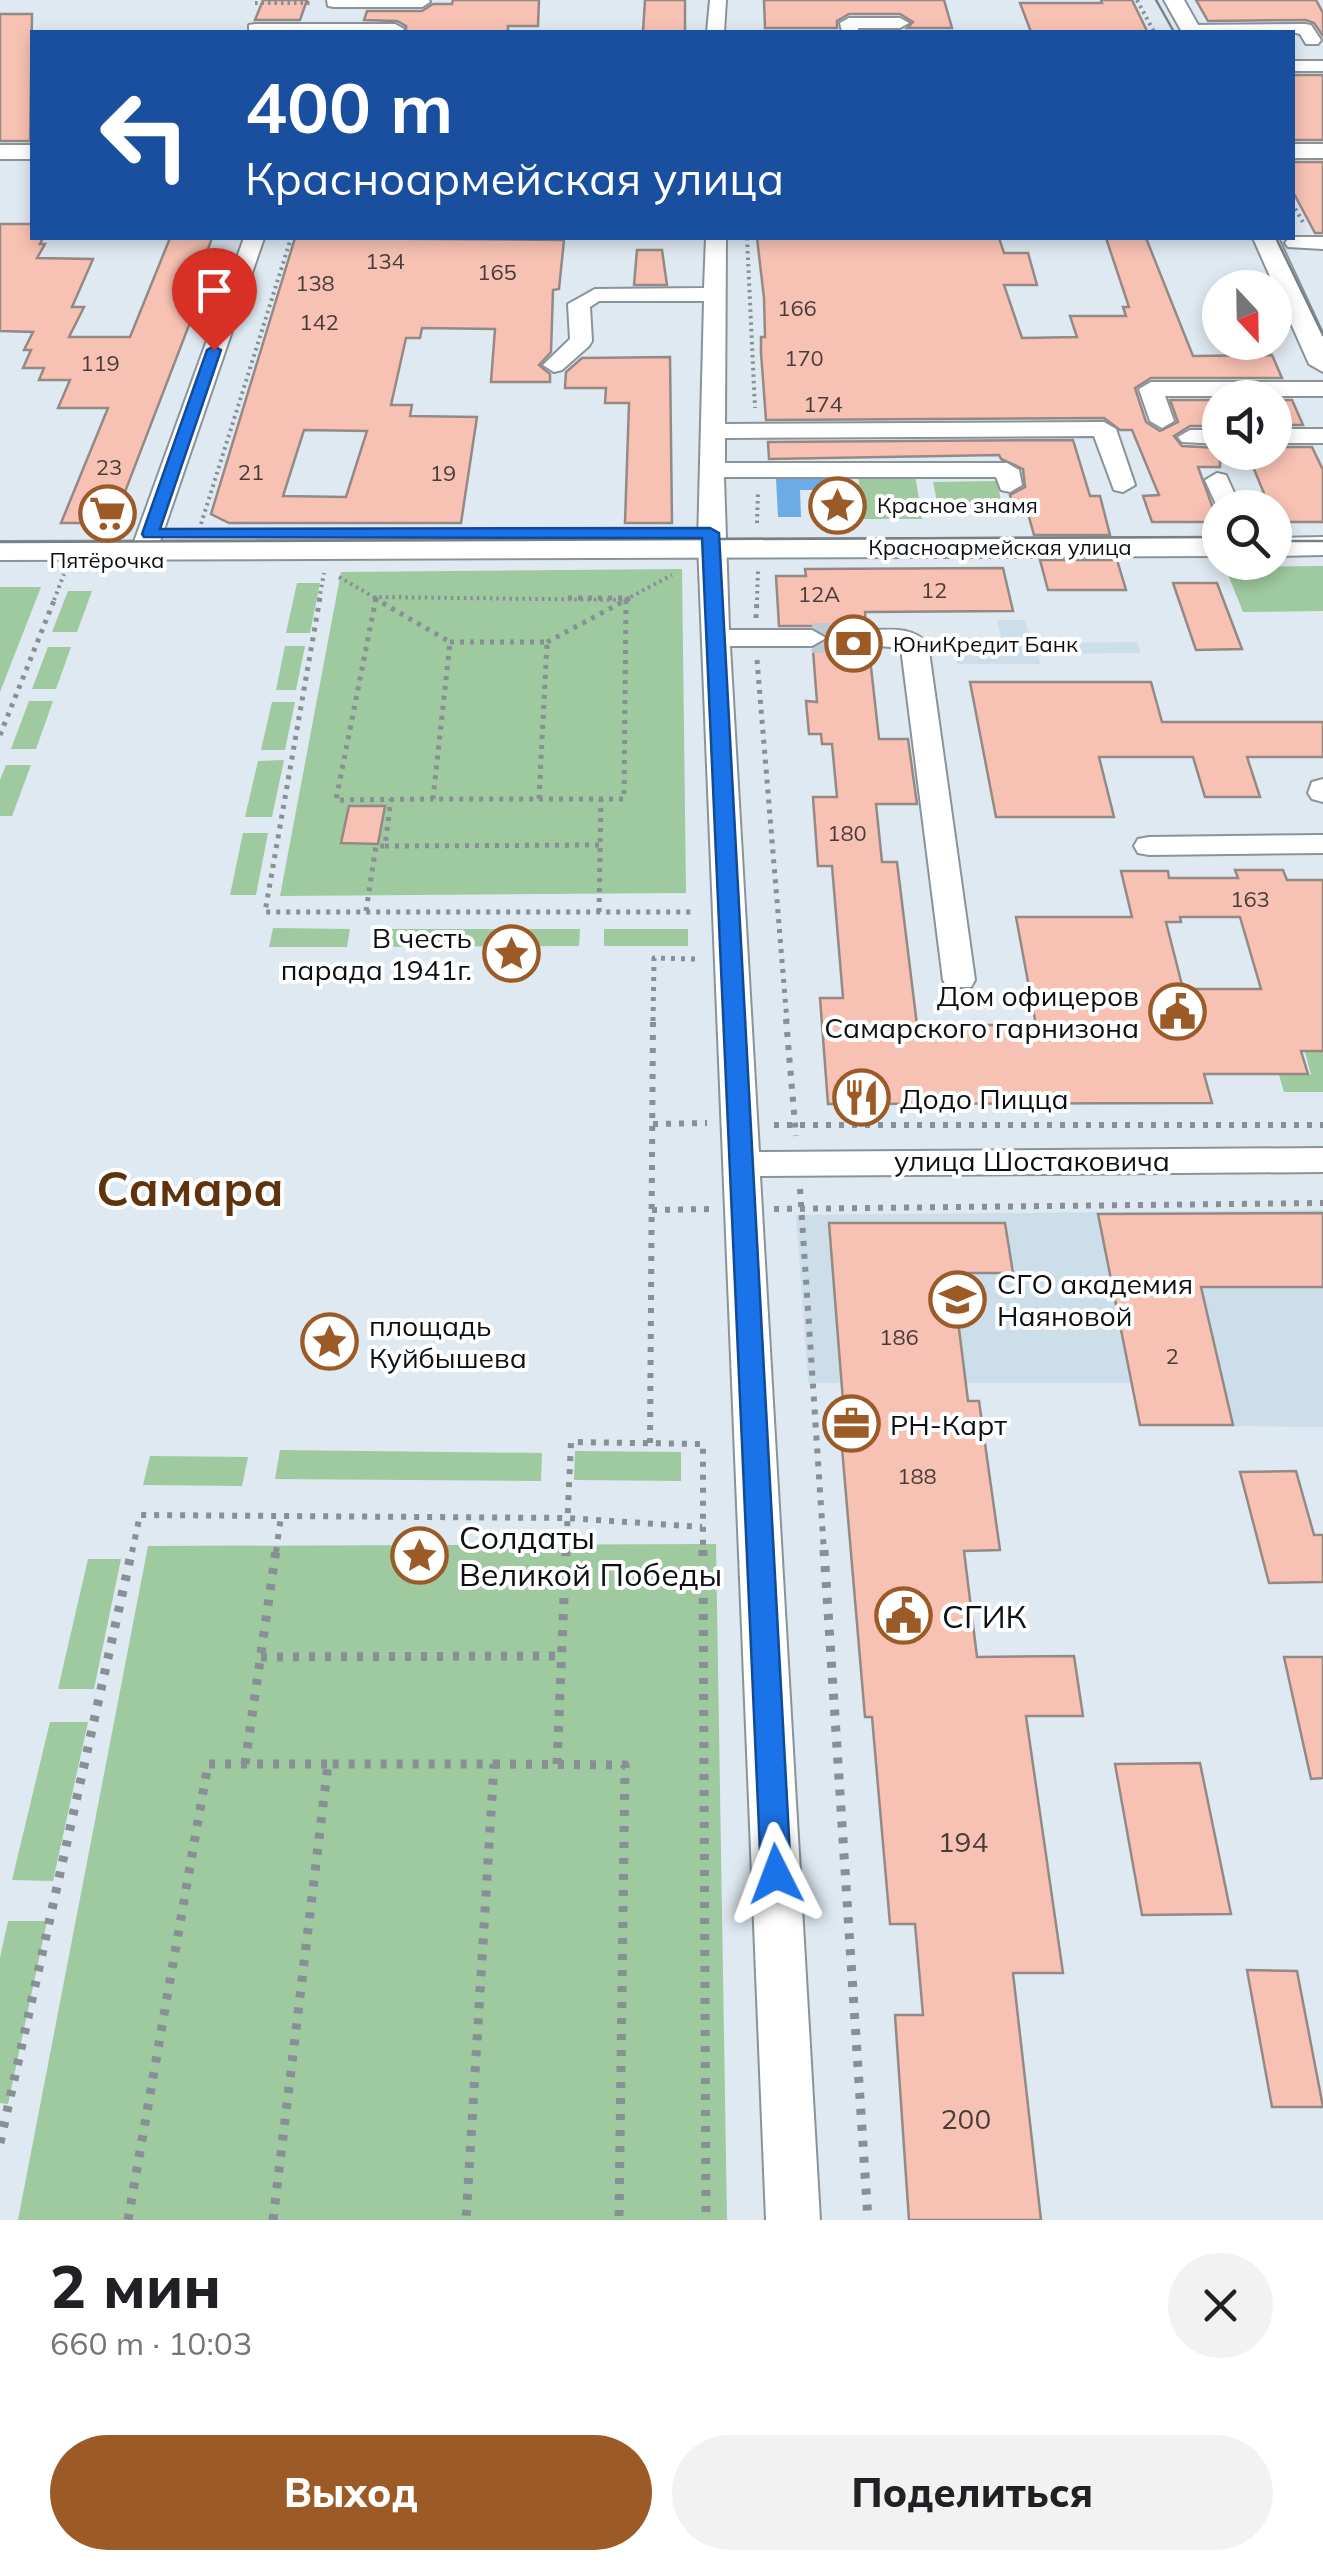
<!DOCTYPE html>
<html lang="ru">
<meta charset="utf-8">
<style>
:root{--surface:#fff;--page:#f2f2f2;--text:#202124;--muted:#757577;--accent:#9c5b26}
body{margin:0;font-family:Mulish,sans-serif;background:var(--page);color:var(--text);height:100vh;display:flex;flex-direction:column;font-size:38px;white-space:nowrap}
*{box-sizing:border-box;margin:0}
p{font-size:32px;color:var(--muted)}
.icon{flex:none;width:55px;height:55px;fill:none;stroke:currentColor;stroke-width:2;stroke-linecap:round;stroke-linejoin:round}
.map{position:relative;height:2220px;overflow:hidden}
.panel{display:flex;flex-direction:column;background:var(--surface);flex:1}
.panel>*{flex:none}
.guide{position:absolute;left:30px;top:30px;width:1265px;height:210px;border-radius:0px;box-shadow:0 5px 15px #0003;background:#1a4fa0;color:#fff;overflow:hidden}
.needle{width:65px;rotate:158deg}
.controls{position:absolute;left:1202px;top:270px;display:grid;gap:20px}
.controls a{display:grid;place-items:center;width:90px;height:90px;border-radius:50%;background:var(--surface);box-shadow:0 5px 15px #0003;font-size:50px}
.pin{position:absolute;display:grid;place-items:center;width:85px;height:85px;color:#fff;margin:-102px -42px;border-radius:50% 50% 50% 0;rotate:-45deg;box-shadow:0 0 10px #0007}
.pin .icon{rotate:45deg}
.me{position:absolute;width:110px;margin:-55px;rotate:357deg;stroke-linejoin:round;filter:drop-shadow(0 0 8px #0008)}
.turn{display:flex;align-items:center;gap:35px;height:210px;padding:0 50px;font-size:45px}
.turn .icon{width:130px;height:130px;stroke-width:2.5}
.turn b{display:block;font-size:70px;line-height:85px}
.round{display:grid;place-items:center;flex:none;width:105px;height:105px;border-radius:52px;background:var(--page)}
.overview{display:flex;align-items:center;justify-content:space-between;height:170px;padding:0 50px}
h1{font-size:60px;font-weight:800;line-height:75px}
.button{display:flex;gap:20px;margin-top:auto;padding:20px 50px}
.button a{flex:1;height:115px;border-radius:60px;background:var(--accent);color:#fff;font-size:40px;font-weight:800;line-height:115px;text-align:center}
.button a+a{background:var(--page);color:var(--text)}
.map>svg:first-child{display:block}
.built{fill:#cddeeb}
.green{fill:#9fc99f}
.water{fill:#6cabe6}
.building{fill:#f7c2b3;stroke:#958986;stroke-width:2.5;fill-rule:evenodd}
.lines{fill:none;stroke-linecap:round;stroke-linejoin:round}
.minor-tunnel{stroke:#c0c8d0;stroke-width:30;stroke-dasharray:30 15;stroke-linecap:butt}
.minor-casing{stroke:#89939a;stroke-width:4}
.major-casing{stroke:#89939a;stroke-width:4}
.path-far3{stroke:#888f95;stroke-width:4;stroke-dasharray:2.5 4;stroke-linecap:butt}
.path-far2{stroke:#888f95;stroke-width:5;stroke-dasharray:4 6;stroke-linecap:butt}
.path-far1{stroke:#888f95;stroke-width:6;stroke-dasharray:5 8;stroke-linecap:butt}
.path{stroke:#888f95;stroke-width:9;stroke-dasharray:6 10;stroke-linecap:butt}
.minor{fill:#fff;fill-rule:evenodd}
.major{fill:#fff;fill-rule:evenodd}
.tram{stroke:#798085;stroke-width:2.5}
.route{fill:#1a73e8;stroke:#114b97;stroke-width:2.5}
.labels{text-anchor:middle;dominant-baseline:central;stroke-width:8;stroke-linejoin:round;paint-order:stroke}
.number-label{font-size:22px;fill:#483c3b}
.far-poi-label{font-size:22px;fill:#0d1013;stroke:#fff;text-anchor:start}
.far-street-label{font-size:22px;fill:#0d1013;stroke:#fff}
.poi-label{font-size:28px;fill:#0d1013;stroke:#fff;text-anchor:start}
.street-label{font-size:28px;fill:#0d1013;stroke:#fff}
.near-number-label{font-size:28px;fill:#483c3b}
.near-poi-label{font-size:32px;fill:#0d1013;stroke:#fff;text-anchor:start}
.town-label{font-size:48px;font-weight:bold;fill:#5f330e;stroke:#fff}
</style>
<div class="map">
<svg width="1323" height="2220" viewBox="0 0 1323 2220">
<rect width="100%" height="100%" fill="#dfe9f1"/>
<g class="built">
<polygon points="997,620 1025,620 1031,643 1137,642 1141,653 1038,654 1040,664 957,664 955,655 1004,655"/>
<polygon points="1323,1210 1323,1427 1140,1425 1131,1383 808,1383 796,1215"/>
</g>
<g class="green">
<polygon points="858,474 915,474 922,519 863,519"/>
<polygon points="997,481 1002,506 938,506 933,482"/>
<polygon points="1323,566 1323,611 1243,612 1225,567"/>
<polygon points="682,569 686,893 280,896 341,572"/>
<polygon points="297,583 320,583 310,633 286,633"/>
<polygon points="0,587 41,587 0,692"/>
<polygon points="68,591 92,591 77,632 52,632"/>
<polygon points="285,646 305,646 296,690 276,690"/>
<polygon points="48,647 71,647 56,689 32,689"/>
<polygon points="29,701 53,701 36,749 11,749"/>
<polygon points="272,702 295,702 285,750 261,750"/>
<polygon points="284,760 272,817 245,817 258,761"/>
<polygon points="6,765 31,765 12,816 0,816 0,780"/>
<polygon points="243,833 268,833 256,895 230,895"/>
<polygon points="273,928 350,929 347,947 269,947"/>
<polygon points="373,929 580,929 579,946 370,947"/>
<rect x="604" y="929" width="84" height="17"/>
<polygon points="1305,1052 1323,1052 1323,1092 1284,1092 1279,1075 1311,1075"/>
<polygon points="280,1450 542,1453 541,1481 275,1479"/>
<polygon points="575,1451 681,1452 681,1481 574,1480"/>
<polygon points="150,1456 248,1457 242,1486 143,1485"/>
<polygon points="716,1544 727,2220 18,2220 148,1546"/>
<polygon points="88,1559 121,1559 94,1689 58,1689"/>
<polygon points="50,1722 88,1722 53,1881 12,1880"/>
<polygon points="8,1921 47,1921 8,2104 0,2103 0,1958"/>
</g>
<polygon class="water" points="776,478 851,478 853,490 800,490 801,517 778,517"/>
<g class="building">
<polygon points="263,0 307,0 300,20 255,20"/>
<polygon points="453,0 539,0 538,26 508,26 508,32 406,32 406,26 397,21 364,20 367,11 422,11 433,4 452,4"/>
<polygon points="645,0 685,0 685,32 643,32"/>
<polygon points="764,0 944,0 952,28 907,28 913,22 900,14 849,14 837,21 837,28 765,28"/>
<polygon points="1101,0 1132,0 1147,31 1031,32 1020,3 1102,3"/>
<polygon points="1196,0 1316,0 1323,13 1323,36 1314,23 1306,20 1208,21"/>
<polygon points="0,14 32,14 30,141 0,141"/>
<rect x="1292" y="75" width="31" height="65"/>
<polygon points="1292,162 1323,162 1323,233 1315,233 1292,190"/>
<polygon points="0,224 32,224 32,238 43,238 40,244 45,244 37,258 93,259 72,307 84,307 69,337 130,337 170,238 212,238 204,260 214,260 113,523 61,523 108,408 58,408 70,380 39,380 44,368 23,368 31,350 24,350 33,332 0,331"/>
<path d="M295,238l269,2 -5,49 -6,1 -2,62 -12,13 11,9v8h-59l4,-53 -73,-1 -2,10h-14l-15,67h21l-2,11 67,1 -16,106h-232l-18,-9zM304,430l63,1 -21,66 -63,-1z"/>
<polygon points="757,238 999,238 1004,253 1028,253 1037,285 1004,285 1022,338 1077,337 1070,316 1126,316 1123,307 1129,307 1106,238 1146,238 1193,356 1272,355 1282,378 1151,378 1135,388 1146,422 1160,431 1178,422 1170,400 1220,400 1220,426 1190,426 1174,436 1182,446 1220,448 1220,467 1198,467 1218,522 1152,522 1143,496 1159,495 1132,430 1120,430 1104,418 766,420 761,353 761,337 765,337 764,298"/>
<polygon points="637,250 662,250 667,285 634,285"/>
<polygon points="670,357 672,523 625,523 629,403 605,403 606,388 565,388 566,372 582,358"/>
<polygon points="1275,400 1292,400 1303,425 1275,425"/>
<polygon points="1073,440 1090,496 1100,496 1110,535 1034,535 1027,510 1014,510 1010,495 1025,487 1023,469 1001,459 999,455 769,459 768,442"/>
<polygon points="1275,447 1312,447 1323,470 1323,522 1276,522 1275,508 1270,508 1247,452 1275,452"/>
<polygon points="1040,560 1117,560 1126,590 1048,590"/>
<path d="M1003,568l10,43 -148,1 1,14 -9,2 -6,8 4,10 14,3 10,90h29l9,65h-41l6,58h15l20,163h119l-20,-108h116l-11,-46h47l1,7h69l-3,-8h48l4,10h36v171h-22l7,23h-104l8,29 -384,1 -8,-106h23l-11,-132h-14l-5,-69h24l-5,-53h-10l-1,-10h-12l-3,-33 11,1 -4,-52 17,-13 -18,-11h-33l-3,-50h30l-1,-7zM1180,917h60l21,72h-78l-17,-67h15z"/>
<polygon points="1173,583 1217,583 1242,649 1196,650"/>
<polygon points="970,682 1151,682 1162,722 1323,722 1323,757 1247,757 1260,797 1205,797 1193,757 1099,757 1114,817 996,817"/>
<polygon points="349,806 385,806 378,844 341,843"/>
<polygon points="1323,1213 1323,1287 1201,1287 1233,1425 1140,1425 1098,1214"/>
<polygon points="829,1223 1005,1223 1013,1273 952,1273 968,1401 979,1401 1000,1550 964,1551 977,1657 1074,1656 1083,1716 1026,1716 1063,1973 1013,1973 1041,2220 909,2220 895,2015 923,2015 915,1924 890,1924 872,1717 865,1717 838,1401 843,1401"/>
<polygon points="1296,1471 1314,1535 1323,1535 1323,1582 1269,1583 1240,1472"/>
<polygon points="1284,1657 1323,1657 1323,1778 1311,1779"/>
<polygon points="1200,1763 1231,1914 1142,1915 1115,1764"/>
<polygon points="1247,1970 1297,1971 1323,2107 1272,2107"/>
</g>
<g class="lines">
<polyline class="minor-tunnel" points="812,638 868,638"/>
<defs>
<g id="minor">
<polygon points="327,0 429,0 430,2 422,7 334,7 328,6"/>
<polygon points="710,0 726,0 724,32 707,32"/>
<polygon points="849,18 900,18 909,23 900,28 858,28 858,32 842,32 840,23"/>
<polygon points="255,24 395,24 404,29 401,32 249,32 249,25"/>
<polygon points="1305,24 1311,25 1321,40 1318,44 1306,44 1300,34 1292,32 1181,30 1190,25"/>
<rect x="1292" y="61" width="31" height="10"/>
<polygon points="1295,237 1323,237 1323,249 1288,247 1285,243 1288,239"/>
<polygon points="244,238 264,238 157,550 144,558 135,555 131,550"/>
<polygon points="706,238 726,238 725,424 1104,422 1116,429 1135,485 1123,492 1114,490 1094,436 725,438 725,463 1007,463 1019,470 1022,485 1010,492 1001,490 996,477 724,477 729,630 812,630 826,638 812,646 730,646 759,1152 1323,1148 1323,1172 760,1176 820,2220 766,2220 698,544 704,301 599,301 590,307 592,341 589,346 562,370 554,372 543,365 570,339 568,304 595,289 704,288"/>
<polygon points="1151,382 1323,382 1323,396 1165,396 1174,421 1162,428 1150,421 1139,389"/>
<rect x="1275" y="429" width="48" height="14"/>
<polygon points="1190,430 1220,430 1220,444 1182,442 1178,437"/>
<polygon points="1217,473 1226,475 1241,508 1220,508 1220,513 1205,480"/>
<path d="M868,630c22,0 44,-4 60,14l47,336 -4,7h-24l-4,-7 -42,-332 -43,-4 -4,-6 4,-6z"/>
<polygon points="1323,779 1323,802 1312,799 1308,793 1312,782"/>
<polygon points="1323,835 1323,853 1149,855 1138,853 1134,846 1138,839 1149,837"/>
</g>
<g id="major">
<polygon points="1164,0 1184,0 1202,32 1182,32"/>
<rect x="1292" y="144" width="31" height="14"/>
<rect x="0" y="145" width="32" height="14"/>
<polygon points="1253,238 1278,238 1323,335 1323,372 1309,364"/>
<polygon points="1323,537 1323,555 1275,556 1275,538"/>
<polygon points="1220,538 1220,556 0,560 0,542"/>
</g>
</defs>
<use href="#minor" class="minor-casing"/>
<use href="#major" class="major-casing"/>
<g class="path-far3">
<polyline points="1137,0 1154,32"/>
<polyline points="255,3 311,3"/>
<polyline points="1292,203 1304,224"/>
<polyline points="747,238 755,408"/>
<polyline points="757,523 758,491"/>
<polyline points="201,524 291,238"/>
<polyline points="117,527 127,501"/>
<polyline points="339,577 379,600"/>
<polyline points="54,600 64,574"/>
<polyline points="319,600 324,573"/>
<polyline points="375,600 376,597 626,600"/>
<polyline points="625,600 672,575"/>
<polyline points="757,600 758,570"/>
</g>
<g class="path-far2">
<polyline points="320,598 265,912 695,912"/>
<polyline points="374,598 450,642"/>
<polyline points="376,598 336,800 433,799"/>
<polyline points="756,618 757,598"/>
<polygon points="450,642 547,642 539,799 433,799"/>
<polyline points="547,642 630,598"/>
<polyline points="757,660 787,1021"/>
<polyline points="0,735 55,598"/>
<polyline points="539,799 624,799 626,598 562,598"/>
<polyline points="385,846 600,845"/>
<polyline points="366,911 376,846 385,846 391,799"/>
<polyline points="599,912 601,799"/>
<polyline points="653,1021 654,958 695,959 695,955"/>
</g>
<g class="path-far1">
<polyline points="786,1019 796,1136"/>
<polyline points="653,1124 707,1123"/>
<polyline points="774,1125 1323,1125"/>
<polyline points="800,1189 824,1552"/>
<polyline points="774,1209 1323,1203"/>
<polyline points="652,1210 712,1209"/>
<polyline points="650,1443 653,1019"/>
<polyline points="132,1552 140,1515 567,1518 702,1527"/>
<polyline points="276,1552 281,1516"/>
<polyline points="566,1552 571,1442 703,1444 703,1552"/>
</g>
<g class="path">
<polyline points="703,1550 706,2220"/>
<polyline points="824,1550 868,2220"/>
<polyline points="261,1657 562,1656"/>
<polyline points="245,1764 276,1550"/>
<polyline points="494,1764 625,1765 619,2220"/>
<polyline points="557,1764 566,1550"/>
<polyline points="0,2143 132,1550"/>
<polyline points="128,2220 208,1764 328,1764"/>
<polyline points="273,2220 328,1764 494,1764 466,2220"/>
</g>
<use href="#minor" class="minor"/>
<use href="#major" class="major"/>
<g class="tram">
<polyline points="1156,0 1174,32"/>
<polyline points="1276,238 1323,335"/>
<polyline points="1275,541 1323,541"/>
<polyline points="0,542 1220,537"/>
</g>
</g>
<polygon class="route" points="214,346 221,350 160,529 710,528 719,533 791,1874 787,1883 776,1887 765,1883 761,1874 702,538 144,537 142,534 207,350"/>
<defs>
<symbol id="sight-ring" viewBox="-11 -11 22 22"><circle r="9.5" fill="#fff" stroke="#9c5b26" stroke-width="1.5"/><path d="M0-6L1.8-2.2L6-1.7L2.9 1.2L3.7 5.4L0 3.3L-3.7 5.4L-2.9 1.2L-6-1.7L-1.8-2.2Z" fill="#9c5b26"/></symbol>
<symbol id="supermarket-ring" viewBox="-11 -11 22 22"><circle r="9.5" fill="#fff" stroke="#9c5b26" stroke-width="1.5"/><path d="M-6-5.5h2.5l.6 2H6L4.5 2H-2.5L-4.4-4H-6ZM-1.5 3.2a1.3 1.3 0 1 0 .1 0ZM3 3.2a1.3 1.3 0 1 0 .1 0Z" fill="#9c5b26"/></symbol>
<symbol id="bank-ring" viewBox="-11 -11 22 22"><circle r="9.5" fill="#fff" stroke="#9c5b26" stroke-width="1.5"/><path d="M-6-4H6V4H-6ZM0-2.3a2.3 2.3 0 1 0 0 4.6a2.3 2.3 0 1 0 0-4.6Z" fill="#9c5b26"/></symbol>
<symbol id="civic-ring" viewBox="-11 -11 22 22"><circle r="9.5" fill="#fff" stroke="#9c5b26" stroke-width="1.5"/><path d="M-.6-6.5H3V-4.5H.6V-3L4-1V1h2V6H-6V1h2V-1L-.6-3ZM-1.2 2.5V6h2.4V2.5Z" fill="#9c5b26"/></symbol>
<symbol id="restaurant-ring" viewBox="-11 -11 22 22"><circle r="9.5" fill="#fff" stroke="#9c5b26" stroke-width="1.5"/><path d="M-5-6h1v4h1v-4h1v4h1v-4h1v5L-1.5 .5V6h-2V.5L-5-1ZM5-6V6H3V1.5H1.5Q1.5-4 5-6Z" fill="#9c5b26"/></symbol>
<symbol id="school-ring" viewBox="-11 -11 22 22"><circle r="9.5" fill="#fff" stroke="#9c5b26" stroke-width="1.5"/><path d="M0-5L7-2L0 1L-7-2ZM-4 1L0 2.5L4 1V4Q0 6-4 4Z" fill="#9c5b26"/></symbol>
<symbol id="office-ring" viewBox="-11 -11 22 22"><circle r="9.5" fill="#fff" stroke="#9c5b26" stroke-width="1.5"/><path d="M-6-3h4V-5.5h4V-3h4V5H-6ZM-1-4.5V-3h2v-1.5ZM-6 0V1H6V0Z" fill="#9c5b26"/></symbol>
</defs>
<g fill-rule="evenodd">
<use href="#sight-ring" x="806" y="474" width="63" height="63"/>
<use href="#supermarket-ring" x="76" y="482" width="63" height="63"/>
<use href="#bank-ring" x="822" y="612" width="63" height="63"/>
<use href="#sight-ring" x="480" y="922" width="63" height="63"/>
<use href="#civic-ring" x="1146" y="980" width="63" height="63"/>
<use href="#restaurant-ring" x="830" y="1066" width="63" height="63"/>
<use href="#school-ring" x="926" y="1268" width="63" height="63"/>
<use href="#sight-ring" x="298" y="1310" width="63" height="63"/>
<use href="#office-ring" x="820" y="1392" width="63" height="63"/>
<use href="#sight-ring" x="388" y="1524" width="63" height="63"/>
<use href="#civic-ring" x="872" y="1584" width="63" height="63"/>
</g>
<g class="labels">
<g class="number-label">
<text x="385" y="261">134</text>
<text x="497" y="272">165</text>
<text x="315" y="283">138</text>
<text x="797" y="308">166</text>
<text x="319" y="322">142</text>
<text x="804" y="358">170</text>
<text x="100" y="363">119</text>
<text x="823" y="404">174</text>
<text x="109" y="467">23</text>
<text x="251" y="472">21</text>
<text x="443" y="473">19</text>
<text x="934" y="590">12</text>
<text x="819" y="594">12А</text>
<text x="847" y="833">180</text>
<text x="1250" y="899">163</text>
<text x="899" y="1337">186</text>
<text x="1172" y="1356">2</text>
<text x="917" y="1476">188</text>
</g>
<g class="far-poi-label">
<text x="877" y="505">Красное знамя</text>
<text x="107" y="560" text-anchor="middle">Пятёрочка</text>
<text x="893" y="644">ЮниКредит Банк</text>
</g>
<g class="far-street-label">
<text x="1000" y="547">Красноармейская улица</text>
</g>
<g class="poi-label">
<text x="472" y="937" text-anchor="end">В честь<tspan x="472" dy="32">парада 1941г.</tspan></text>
<text x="1139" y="995" text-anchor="end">Дом офицеров<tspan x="1139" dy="32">Самарского гарнизона</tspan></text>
<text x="900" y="1098">Додо Пицца</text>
<text x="997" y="1283">СГО академия<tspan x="997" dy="32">Наяновой</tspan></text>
<text x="369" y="1325">площадь<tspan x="369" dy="32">Куйбышева</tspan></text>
<text x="890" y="1424">РН-Карт</text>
</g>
<g class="street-label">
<text x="1032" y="1160">улица Шостаковича</text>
</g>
<g class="near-number-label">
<text x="963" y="1841">194</text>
<text x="966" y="2118">200</text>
</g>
<g class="near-poi-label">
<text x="459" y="1537">Солдаты<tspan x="459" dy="37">Великой Победы</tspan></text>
<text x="942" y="1616">СГИК</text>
</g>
<g class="town-label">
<text x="190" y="1188">Самара</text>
</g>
</g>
</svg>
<div class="controls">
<a><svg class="needle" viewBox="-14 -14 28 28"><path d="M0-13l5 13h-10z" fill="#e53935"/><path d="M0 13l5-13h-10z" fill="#757577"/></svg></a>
<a><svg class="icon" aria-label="sound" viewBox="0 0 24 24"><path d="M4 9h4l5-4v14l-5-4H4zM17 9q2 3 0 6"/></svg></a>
<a><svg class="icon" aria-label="search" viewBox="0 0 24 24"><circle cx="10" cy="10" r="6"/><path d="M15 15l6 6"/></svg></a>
</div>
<div class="pin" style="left:214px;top:350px;background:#d93025"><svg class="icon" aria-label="arrive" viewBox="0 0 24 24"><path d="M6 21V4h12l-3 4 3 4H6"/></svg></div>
<svg class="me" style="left:776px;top:1874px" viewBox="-20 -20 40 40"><path d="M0-17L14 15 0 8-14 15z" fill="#1a73e8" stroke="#fff" stroke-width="4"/></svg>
<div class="guide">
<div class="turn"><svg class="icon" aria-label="left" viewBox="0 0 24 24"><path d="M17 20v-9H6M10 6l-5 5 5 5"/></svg><div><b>400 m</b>Красноармейская улица</div></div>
</div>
</div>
<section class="panel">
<div class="overview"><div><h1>2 мин</h1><p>660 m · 10:03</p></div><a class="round"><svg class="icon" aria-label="close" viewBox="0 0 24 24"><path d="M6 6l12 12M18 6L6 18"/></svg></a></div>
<div class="button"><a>Выход</a><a>Поделиться</a></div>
</section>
